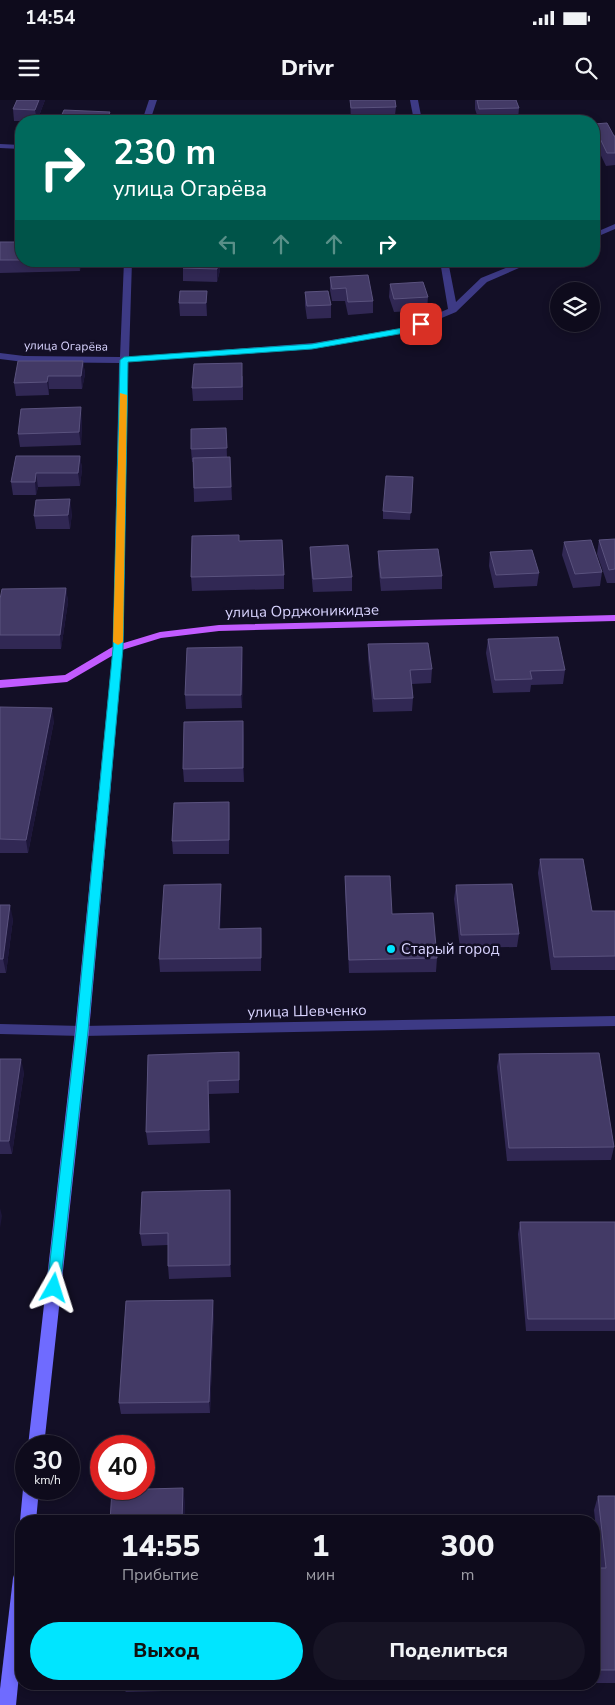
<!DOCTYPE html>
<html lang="ru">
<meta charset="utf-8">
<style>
:root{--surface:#0e0b1c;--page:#171425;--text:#f1f3f6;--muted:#9b9ba3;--line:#2e2b3b;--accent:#00e5ff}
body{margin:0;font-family:"Nunito Sans",sans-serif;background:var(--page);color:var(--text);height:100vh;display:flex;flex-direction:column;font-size:19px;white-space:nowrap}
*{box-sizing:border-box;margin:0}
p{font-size:16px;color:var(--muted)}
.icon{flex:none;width:28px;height:28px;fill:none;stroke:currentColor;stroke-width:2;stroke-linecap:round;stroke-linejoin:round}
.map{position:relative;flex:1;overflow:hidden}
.panel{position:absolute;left:15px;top:1415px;width:585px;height:175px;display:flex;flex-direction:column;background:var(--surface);border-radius:20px;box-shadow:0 2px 8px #0003,0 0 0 1px var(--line)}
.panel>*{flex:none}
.banner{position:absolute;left:15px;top:15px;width:585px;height:152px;border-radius:20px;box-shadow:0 2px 8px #0003,0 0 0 1px var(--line);background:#00695c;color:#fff;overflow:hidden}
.controls{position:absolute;left:550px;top:182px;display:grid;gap:10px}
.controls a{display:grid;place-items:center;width:50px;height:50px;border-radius:50%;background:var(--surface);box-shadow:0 2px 8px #0003,0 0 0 1px var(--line);font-size:25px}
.speed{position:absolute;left:15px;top:1335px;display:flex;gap:10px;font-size:25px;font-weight:700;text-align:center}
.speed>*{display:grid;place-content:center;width:65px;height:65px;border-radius:50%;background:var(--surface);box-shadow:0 2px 8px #0003,0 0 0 1px var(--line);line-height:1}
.speed small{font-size:12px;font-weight:400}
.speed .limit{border:8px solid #d22;background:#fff;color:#111}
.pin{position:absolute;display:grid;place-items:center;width:42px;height:42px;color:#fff;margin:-21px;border-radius:10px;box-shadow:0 2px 8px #0006}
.me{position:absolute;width:55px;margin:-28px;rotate:6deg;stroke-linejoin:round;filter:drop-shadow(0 0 4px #0008)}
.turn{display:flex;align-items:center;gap:18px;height:105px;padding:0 15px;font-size:22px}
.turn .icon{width:65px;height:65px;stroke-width:2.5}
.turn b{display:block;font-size:35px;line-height:42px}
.lanes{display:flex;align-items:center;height:48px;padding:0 15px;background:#0003;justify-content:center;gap:25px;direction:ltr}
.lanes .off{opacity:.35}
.eta{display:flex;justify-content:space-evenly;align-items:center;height:85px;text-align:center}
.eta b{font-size:30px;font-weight:800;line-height:35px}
.cta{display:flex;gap:10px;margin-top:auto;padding:10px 15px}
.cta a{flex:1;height:58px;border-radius:30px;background:var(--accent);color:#111;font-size:20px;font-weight:800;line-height:58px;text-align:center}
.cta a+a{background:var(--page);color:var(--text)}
.status{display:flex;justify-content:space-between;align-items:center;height:35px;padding:0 25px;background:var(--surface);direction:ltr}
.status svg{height:14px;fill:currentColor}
header{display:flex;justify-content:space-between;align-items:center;height:65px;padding:0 15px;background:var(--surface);font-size:22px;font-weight:800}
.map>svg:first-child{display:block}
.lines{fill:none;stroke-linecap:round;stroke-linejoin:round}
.street{fill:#3d3a85;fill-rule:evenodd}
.secondary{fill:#6f6bff;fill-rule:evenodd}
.primary{fill:#c25bff;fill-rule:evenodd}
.wall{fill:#312854}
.shaded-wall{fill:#1d163a}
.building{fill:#433a66;stroke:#5a527e}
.route{fill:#00e5ff;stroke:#0095a6}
.slow{fill:#f59e0b}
.poi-dot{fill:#00e5ff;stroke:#130f26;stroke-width:2}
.labels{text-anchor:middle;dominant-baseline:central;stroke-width:5;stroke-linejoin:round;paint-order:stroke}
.far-street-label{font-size:12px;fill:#d9d4ff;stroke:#130f26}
.street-label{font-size:15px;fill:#d9d4ff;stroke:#130f26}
.poi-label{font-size:15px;fill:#d9d4ff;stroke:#130f26;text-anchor:start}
</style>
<div class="status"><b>14:54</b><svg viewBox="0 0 49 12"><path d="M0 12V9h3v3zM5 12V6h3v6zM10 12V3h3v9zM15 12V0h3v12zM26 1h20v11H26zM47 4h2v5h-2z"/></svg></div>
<header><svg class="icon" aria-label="menu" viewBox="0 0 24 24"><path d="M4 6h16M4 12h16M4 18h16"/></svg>Drivr<svg class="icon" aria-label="search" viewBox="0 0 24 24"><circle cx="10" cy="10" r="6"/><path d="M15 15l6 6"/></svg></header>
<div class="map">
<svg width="615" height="1605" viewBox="0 0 615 1605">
<rect width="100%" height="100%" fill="#130f26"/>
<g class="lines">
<g class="street">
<polygon points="149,0 157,0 150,21 142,21"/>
<polygon points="410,0 418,0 422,21 414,21"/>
<polygon points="0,44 21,45 21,49 0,48"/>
<polygon points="615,124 615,129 594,138 594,133"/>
<polygon points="124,161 132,161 129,257 313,243 403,228 448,209 440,161 448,161 456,202 481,178 523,161 535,161 487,182 456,212 408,232 313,249 128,262 123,548 118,551 113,548 119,263 24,262 0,259 0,253 24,256 120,257"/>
<polygon points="615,916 615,926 82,936 0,934 0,924 82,926"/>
</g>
<g class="secondary">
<polygon points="118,545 123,548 89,931 44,1346 28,1346 75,931 113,548"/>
<polygon points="26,1383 26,1389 39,1389 36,1421 21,1421 21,1425 20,1421 23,1389"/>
<polygon points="21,1470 21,1555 16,1605 0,1605 0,1589 13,1478 15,1472"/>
</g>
<polygon class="primary" points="615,515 615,521 219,531 161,538 122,550 67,582 0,588 0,580 65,575 114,546 160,532 219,525"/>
</g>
<g class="wall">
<polygon points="17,0 45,0 37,21 14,21 13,9"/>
<polygon points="350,0 395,0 396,7 395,15 401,21 366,21 367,19 351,20"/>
<polygon points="475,0 516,0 519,8 518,19 522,21 479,21 475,9"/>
<polygon points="594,24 614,36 615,36 615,65 606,66 594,41"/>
<polygon points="21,50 21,78 17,78 15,66"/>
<polygon points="0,142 21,142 21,161 81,161 80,171 0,173"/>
<polygon points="184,161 243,161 243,162 219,162 220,170 217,182 183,181 183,168"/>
<polygon points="330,177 373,201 373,213 348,215 345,201 332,201 330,190"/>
<polygon points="390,184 428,197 427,210 394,212 389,197"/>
<polygon points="207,191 207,216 180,216 179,203"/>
<polygon points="305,192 331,205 331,218 307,219 305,205"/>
<polygon points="83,261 85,274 82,289 49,289 49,295 16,296 14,283"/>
<polygon points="243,276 243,300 193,301 192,288"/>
<polygon points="82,320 81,345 20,347 18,334"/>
<polygon points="226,328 227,357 230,357 232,400 194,402 193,362 192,362 191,349"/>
<polygon points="80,356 82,369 80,386 38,387 36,395 13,395 11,382"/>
<polygon points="413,377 410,420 383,419 383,411"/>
<polygon points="72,413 70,429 36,429 34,416"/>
<polygon points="615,439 615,483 607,483 597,454 599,440"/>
<polygon points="239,441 284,475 284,489 192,491 191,477"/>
<polygon points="564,442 602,472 600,486 573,488 562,455"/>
<polygon points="310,447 352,477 352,491 313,492 310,460"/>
<polygon points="378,451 442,476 442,489 381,491 378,464"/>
<polygon points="490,452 539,473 537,486 494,488 489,466"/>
<polygon points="66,488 68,502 61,549 0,549 0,499"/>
<polygon points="488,539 565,570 563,584 531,585 530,592 493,593 486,553"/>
<polygon points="368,544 432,569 431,583 412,584 413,598 412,611 373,612 368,558"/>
<polygon points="243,561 242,608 186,609 185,595"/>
<polygon points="0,607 54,621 28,753 0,753"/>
<polygon points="244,635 244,682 184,682 183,669"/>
<polygon points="229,702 229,754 173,754 172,741"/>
<polygon points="540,759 592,811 615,811 615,870 551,870 538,773"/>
<polygon points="345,776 392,814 437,858 436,872 349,873 345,790"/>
<polygon points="221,784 221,798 220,829 261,828 261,871 160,872 159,859"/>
<polygon points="456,785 519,834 517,847 460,848 454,799"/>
<polygon points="0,805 13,819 6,873 0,873"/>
<polygon points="499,954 614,1047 611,1060 507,1061 497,967"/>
<polygon points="148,955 239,965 239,993 209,994 210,1043 148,1045 146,1032"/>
<polygon points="0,959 24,972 12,1054 0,1054"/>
<polygon points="230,1090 231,1102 231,1177 169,1179 168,1166 168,1145 142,1146 140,1134"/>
<polygon points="520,1122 615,1122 615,1231 526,1231 518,1134"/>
<polygon points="214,1212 210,1313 121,1314 119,1303"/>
<polygon points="598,1396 615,1396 615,1583 594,1583 594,1468 600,1468 594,1410"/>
<polygon points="119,1584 306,1584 306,1587 126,1592"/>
</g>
<g class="shaded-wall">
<polygon points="39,0 45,0 37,21 35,10"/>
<polygon points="110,12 110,21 106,21"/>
<polygon points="79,161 81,161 80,171"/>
<polygon points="218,161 219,161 220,170 217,182 217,169"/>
<polygon points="207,191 207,216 206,203"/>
<polygon points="83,261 85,274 82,289 81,276"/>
<polygon points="48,276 49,289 49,295 47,282"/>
<polygon points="81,307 82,320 81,345 79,332"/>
<polygon points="80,356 82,369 80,386 78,373"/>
<polygon points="36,373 38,387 36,395 35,382"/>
<polygon points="70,399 72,413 70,429 68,415"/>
<polygon points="66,488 68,502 61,549 60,535"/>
<polygon points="242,547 243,561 242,608 241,595"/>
<polygon points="52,608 54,621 28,753 26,740"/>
<polygon points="243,621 244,635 244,682 243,668"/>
<polygon points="229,702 230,716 229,754"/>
<polygon points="221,784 221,798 220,842 219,829"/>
<polygon points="10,805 13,819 6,873 3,859"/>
<polygon points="261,828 262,841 261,871"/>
<polygon points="21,959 24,972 12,1054 9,1041"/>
<polygon points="208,981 209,994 210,1043 209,1030"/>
<polygon points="230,1090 231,1102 231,1177 230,1165"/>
<polygon points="0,1108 2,1116 0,1128"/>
<polygon points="213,1200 214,1212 210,1313 209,1302"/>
<polygon points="183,1388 185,1402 185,1421 182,1421"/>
</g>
<g class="building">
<polygon points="17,0 39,0 35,10 13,9"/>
<polygon points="350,0 395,0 396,7 351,8"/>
<polygon points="477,0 516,0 519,8 479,9"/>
<polygon points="64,10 110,12 106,21 59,21"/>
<polygon points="400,15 401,21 367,21 367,16"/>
<polygon points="521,19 522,21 481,21 481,20"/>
<polygon points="607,23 614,36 615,36 615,53 607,53 594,26 594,24"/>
<polygon points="21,50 21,66 15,66"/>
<rect x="0" y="142" width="21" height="18"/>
<polygon points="184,161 218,161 217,169 183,168"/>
<polygon points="368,175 373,201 348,202 346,188 332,189 330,177"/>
<polygon points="423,182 428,197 394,199 390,184"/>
<polygon points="180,191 207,191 206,203 179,203"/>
<polygon points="328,191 331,205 307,206 305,192"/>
<polygon points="18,261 83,261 81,276 48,276 47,282 14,283"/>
<polygon points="242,263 242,287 192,288 194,264"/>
<polygon points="81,307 79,332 18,334 21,309"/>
<polygon points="226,328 227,348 191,349 191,329"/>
<polygon points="16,356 80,356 78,373 36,373 35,382 11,382"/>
<polygon points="230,357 231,387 194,388 193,358"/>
<polygon points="386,376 413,377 411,413 383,411"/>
<polygon points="70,399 68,415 34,416 36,400"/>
<polygon points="239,435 239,441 282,440 284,475 191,477 192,436"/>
<polygon points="615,439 615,469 609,470 599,440"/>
<polygon points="591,440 602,472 575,474 564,442"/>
<polygon points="348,445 352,477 313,479 310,447"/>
<polygon points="438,449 442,476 381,478 378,451"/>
<polygon points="532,450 539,473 496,475 490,452"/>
<polygon points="66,488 60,535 0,535 0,499 2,489"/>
<polygon points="558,537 565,570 530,571 532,579 495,580 488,539"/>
<polygon points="428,543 432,569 410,570 413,598 374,599 368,544"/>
<polygon points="242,547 241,595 185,595 187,548"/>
<polygon points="0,607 52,608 26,740 0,739"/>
<polygon points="243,621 243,668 183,669 184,622"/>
<polygon points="229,702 229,740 172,741 174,703"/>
<polygon points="540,759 583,759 592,811 615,811 615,856 554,857"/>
<polygon points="345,776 390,776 392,814 433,813 437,858 349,860"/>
<polygon points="221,784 219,829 261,828 261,858 159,859 164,785"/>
<polygon points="512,784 519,834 461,835 456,785"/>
<polygon points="0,805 10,805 3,859 0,859"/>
<polygon points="239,952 239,980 208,981 209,1030 146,1032 148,955"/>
<polygon points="599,953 614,1047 509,1048 499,954"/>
<polygon points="0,959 21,959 9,1041 0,1041"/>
<polygon points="230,1090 230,1165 168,1166 168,1133 140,1134 142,1092"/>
<polygon points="520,1122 615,1122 615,1219 528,1219"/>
<polygon points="213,1200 209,1302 119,1303 126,1201"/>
<polygon points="183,1388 182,1421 110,1421 112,1390"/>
<polygon points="598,1396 615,1396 615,1570 594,1570 594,1468 606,1468"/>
</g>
<polygon class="route" points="421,221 425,224 424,225 405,233 312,249 128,262 123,548 88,931 60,1188 58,1192 54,1194 49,1192 47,1188 76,931 113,548 120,260 124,257 312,244 403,228"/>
<polygon class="slow" points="120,293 127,295 123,542 118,545 113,542"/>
<circle class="poi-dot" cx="391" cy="849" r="5"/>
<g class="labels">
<g class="far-street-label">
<text transform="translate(66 246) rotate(1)">улица Огарёва</text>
</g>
<g class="street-label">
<text transform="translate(302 511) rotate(-1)">улица Орджоникидзе</text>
<text transform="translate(307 911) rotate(-1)">улица Шевченко</text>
</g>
<g class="poi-label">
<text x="401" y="849">Старый город</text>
</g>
</g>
</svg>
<div class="controls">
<a><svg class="icon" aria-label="layers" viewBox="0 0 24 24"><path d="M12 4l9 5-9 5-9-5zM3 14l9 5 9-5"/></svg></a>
</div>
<div class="speed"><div>30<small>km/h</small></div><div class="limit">40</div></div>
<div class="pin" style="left:421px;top:224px;background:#d93025"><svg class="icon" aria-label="arrive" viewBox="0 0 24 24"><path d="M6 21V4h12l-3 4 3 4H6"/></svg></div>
<svg class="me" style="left:54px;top:1188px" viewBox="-20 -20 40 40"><path d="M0-17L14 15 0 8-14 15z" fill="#00e5ff" stroke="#fff" stroke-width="4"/></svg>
<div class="banner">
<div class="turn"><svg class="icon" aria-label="right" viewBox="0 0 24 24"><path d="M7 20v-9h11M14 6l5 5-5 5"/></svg><div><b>230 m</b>улица Огарёва</div></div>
<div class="lanes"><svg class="icon off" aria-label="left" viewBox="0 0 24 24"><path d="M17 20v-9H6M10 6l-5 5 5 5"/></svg><svg class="icon off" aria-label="ahead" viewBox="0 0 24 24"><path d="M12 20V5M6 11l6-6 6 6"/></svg><svg class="icon off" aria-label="ahead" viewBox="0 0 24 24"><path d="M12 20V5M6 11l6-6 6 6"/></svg><svg class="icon" aria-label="right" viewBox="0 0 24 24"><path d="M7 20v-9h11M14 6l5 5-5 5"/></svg></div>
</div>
<section class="panel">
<div class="eta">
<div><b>14:55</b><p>Прибытие</p></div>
<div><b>1</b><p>мин</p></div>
<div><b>300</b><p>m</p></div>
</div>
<div class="cta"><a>Выход</a><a>Поделиться</a></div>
</section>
</div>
